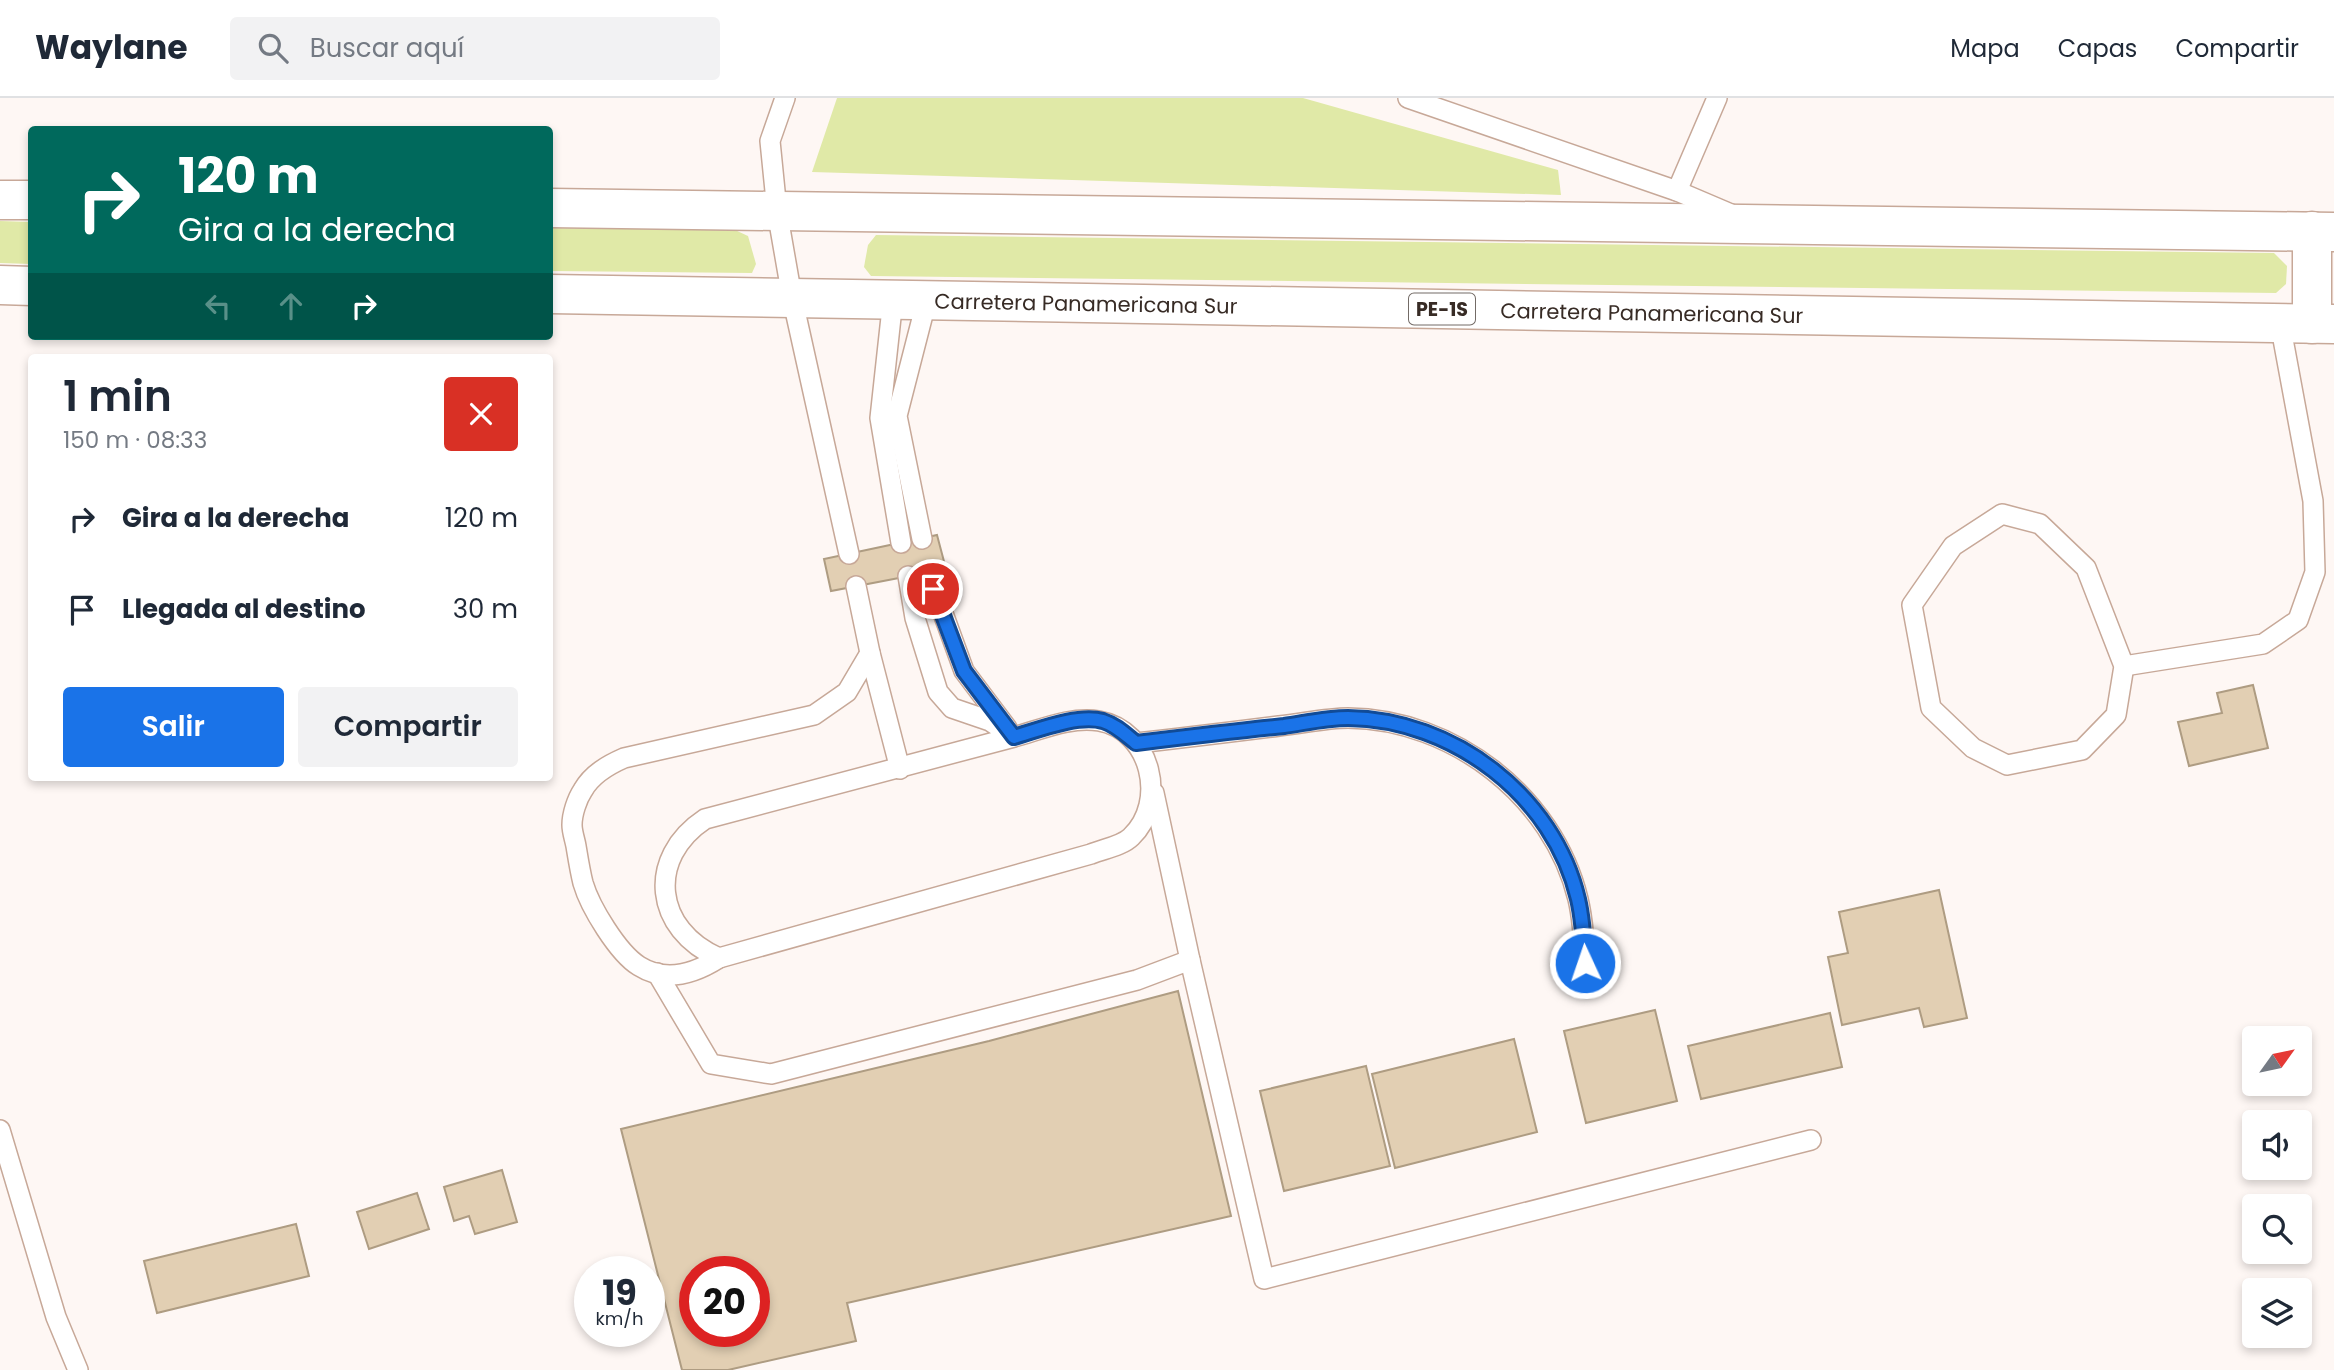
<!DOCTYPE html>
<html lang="es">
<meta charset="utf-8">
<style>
:root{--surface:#fff;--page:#f2f2f3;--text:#1f2937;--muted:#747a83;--line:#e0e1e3;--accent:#1a73e8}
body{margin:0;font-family:Poppins,sans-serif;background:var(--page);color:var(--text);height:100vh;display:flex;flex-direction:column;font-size:26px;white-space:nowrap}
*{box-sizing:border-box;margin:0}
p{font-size:23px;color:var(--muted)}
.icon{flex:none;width:38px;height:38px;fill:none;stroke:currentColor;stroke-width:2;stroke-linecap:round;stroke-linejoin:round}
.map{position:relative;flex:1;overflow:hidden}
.panel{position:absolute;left:28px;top:256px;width:525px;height:427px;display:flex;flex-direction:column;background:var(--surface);border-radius:7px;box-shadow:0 4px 10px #0003}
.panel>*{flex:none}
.banner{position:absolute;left:28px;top:28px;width:525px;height:214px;border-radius:7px;box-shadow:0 4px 10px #0003;background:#00695c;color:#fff;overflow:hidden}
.needle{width:46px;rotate:57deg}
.fabs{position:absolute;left:2242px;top:928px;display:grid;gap:14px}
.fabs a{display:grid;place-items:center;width:70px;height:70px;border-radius:7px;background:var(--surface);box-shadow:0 4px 10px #0003;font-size:35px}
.speed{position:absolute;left:574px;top:1158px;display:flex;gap:14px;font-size:35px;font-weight:700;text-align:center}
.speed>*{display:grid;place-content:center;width:91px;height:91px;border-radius:50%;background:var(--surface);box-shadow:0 4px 10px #0003;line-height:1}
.speed small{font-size:18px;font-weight:400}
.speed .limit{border:10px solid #d22;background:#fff;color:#111}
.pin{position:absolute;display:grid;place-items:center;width:60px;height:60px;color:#fff;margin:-30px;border:4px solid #fff;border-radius:50%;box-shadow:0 2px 7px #0007}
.me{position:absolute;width:77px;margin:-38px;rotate:357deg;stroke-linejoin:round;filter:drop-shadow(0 0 5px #0008)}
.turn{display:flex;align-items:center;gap:24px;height:147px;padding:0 35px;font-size:32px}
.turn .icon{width:91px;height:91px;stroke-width:2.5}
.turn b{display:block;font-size:49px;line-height:60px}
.lanes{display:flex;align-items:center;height:66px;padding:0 35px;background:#0003;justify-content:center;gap:35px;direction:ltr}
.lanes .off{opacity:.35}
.round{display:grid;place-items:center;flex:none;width:74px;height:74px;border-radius:7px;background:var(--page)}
.overview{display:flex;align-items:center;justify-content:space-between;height:119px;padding:0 35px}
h1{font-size:42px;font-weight:600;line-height:52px}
.cta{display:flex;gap:14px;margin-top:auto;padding:14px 35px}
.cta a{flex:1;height:80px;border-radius:7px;background:var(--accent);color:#fff;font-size:28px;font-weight:600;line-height:80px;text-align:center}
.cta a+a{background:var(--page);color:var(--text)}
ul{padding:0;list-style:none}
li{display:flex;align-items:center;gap:21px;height:91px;padding:0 35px}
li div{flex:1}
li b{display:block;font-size:26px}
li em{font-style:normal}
header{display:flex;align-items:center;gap:42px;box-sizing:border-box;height:98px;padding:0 35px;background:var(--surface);border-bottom:2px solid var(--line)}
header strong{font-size:33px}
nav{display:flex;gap:38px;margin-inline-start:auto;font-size:24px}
.search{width:490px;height:63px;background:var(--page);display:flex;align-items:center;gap:18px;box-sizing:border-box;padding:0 24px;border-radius:7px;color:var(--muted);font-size:26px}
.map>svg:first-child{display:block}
.green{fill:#e0e9a7}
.building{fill:#e2cfb3;stroke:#ae9c82;stroke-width:2;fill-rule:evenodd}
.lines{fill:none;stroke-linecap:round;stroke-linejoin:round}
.lane-casing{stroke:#c7a898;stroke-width:22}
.highway-casing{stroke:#c7a898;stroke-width:41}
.lane{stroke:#fff;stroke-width:19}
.highway{stroke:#fff;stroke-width:38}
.route-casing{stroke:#114b97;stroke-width:18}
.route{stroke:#1a73e8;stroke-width:12}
.labels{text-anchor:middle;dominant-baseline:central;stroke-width:7;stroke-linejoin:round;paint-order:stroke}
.shield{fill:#fff;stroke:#736b66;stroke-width:2}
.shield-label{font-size:19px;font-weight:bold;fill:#372b25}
.street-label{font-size:21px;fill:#372b25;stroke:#fff}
</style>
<header>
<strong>Waylane</strong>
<div class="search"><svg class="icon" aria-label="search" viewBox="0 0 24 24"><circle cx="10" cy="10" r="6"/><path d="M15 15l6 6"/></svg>Buscar aquí</div>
<nav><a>Mapa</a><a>Capas</a><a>Compartir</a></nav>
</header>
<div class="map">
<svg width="2334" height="1272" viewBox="0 0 2334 1272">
<rect width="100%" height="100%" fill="#fef7f4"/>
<g class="green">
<polygon points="837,0 1303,0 1558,72 1561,97 812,74"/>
<polygon points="0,123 31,124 31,166 0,165"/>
<polygon points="550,130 735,132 748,138 756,166 752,175 550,173"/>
<polygon points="876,137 2274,155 2287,168 2286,186 2276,195 871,178 864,169 868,147"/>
</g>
<g class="building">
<polygon points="937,437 946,471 831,493 824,461"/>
<polygon points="2253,587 2268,650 2189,668 2178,624 2222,615 2217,595"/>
<polygon points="1939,792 1967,920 1924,929 1919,910 1842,927 1828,859 1848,855 1839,814"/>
<path d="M1178,893l53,225 -384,87 9,38 -128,29h-46l-61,-241 368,-88zM695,1174h59v60h-59z"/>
<polygon points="1655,912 1677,1003 1586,1025 1564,933"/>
<polygon points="1830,915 1842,969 1701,1001 1688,948"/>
<polygon points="1514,941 1537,1034 1395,1070 1372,976"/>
<polygon points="1366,968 1390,1068 1284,1093 1260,993"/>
<polygon points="502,1072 517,1124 475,1136 469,1118 454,1123 444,1089"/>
<polygon points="417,1095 429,1131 369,1151 357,1114"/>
<polygon points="296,1126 309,1178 157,1215 144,1163"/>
</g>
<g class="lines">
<defs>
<g id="lane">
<polyline points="785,0 770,43 777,113 792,199 849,456"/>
<polyline points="1408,0 1677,93 1731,116"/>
<polyline points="1677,93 1717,0"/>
<polyline points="893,201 880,320 901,445"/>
<polygon points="2002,416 2040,426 2086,470 2124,568 2116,617 2082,652 2007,667 1973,650 1931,610 1912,507 1953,448"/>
<polyline points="922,441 897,318 927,201"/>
<polyline points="928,474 964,573 1007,630"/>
<path d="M908,478l7,42 23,74 14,16 38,13 24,16c26,-7 57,-21 85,-16 52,9 69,81 32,116 -9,9 -28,12 -40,17l-372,104c-65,-28 -73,-100 -14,-139l309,-82"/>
<polyline points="856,488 870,555 900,671"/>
<polyline points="2124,568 2263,546 2298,522 2315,474 2313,403 2280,225"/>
<path d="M1136,645c47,-5 95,-11 143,-17 22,-2 46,-8 69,-8 105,1 205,78 230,181 5,21 6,42 7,64"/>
<path d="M719,860c-25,16 -53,25 -80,8 -21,-13 -49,-59 -56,-83 -3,-12 -5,-25 -7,-37 -1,-6 -4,-14 -4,-21 0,-11 5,-26 11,-35 9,-16 25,-25 41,-32l190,-43 33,-23 23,-39"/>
<polyline points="1190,862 1264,1181 1811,1042"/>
<polyline points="657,875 711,966 771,976 1137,882 1190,862 1154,695"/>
<polyline points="0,1032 56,1219 78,1272"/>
</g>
<g id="highway">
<polyline points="0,102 32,102"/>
<polyline points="550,110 2334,134"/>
<polyline points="2312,133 2312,226"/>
<polyline points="0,187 32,188"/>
<path id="s1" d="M550,196l1784,30"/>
</g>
</defs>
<use href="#lane" class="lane-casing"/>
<use href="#highway" class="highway-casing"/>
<use href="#lane" class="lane"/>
<use href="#highway" class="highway"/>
</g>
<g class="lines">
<defs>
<path id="route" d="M933,491l31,82 50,66c24,-7 64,-23 89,-16 13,4 23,14 33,22 49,-6 98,-12 148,-17 21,-3 43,-8 64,-8 105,1 206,78 230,181 5,21 6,42 7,64"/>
</defs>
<use href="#route" class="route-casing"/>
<use href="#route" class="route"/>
</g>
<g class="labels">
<rect class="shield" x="1409" y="195.5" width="66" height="31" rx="5"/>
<g class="shield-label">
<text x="1442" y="211">PE-1S</text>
</g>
<g class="street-label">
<text stroke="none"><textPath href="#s1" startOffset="536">Carretera Panamericana Sur</textPath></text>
<text stroke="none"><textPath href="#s1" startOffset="1102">Carretera Panamericana Sur</textPath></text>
</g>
</g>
</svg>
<div class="fabs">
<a><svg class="needle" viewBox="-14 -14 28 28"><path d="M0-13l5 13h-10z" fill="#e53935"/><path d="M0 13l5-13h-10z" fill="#747a83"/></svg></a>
<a><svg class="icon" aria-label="sound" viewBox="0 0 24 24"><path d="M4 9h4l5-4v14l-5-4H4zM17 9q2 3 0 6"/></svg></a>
<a><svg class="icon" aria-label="search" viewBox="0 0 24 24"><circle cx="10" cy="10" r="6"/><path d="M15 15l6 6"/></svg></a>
<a><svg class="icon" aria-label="layers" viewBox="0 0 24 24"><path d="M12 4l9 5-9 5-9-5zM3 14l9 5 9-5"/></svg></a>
</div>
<div class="speed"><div>19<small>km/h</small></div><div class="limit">20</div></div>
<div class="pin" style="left:933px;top:491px;background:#d93025"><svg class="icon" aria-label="arrive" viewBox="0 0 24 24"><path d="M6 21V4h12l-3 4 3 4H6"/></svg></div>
<svg class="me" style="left:1585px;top:865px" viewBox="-20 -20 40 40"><circle r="17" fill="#1a73e8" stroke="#fff" stroke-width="3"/><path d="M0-11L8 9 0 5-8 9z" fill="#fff"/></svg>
<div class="banner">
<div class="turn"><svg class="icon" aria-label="right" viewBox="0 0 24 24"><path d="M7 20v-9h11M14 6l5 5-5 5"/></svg><div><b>120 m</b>Gira a la derecha</div></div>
<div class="lanes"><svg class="icon off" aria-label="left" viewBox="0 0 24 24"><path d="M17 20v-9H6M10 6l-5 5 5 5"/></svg><svg class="icon off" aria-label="ahead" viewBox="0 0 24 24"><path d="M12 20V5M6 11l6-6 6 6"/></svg><svg class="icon" aria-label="right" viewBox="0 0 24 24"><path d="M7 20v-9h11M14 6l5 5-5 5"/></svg></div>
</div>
<section class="panel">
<div class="overview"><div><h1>1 min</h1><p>150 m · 08:33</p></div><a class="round" style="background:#d93025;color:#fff"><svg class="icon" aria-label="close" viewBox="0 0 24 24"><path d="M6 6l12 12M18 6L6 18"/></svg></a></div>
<ul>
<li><svg class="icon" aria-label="right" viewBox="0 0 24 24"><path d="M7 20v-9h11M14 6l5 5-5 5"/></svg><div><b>Gira a la derecha</b></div><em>120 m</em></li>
<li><svg class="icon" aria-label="arrive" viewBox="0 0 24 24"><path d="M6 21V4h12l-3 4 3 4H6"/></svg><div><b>Llegada al destino</b></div><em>30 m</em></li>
</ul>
<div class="cta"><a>Salir</a><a>Compartir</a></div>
</section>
</div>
